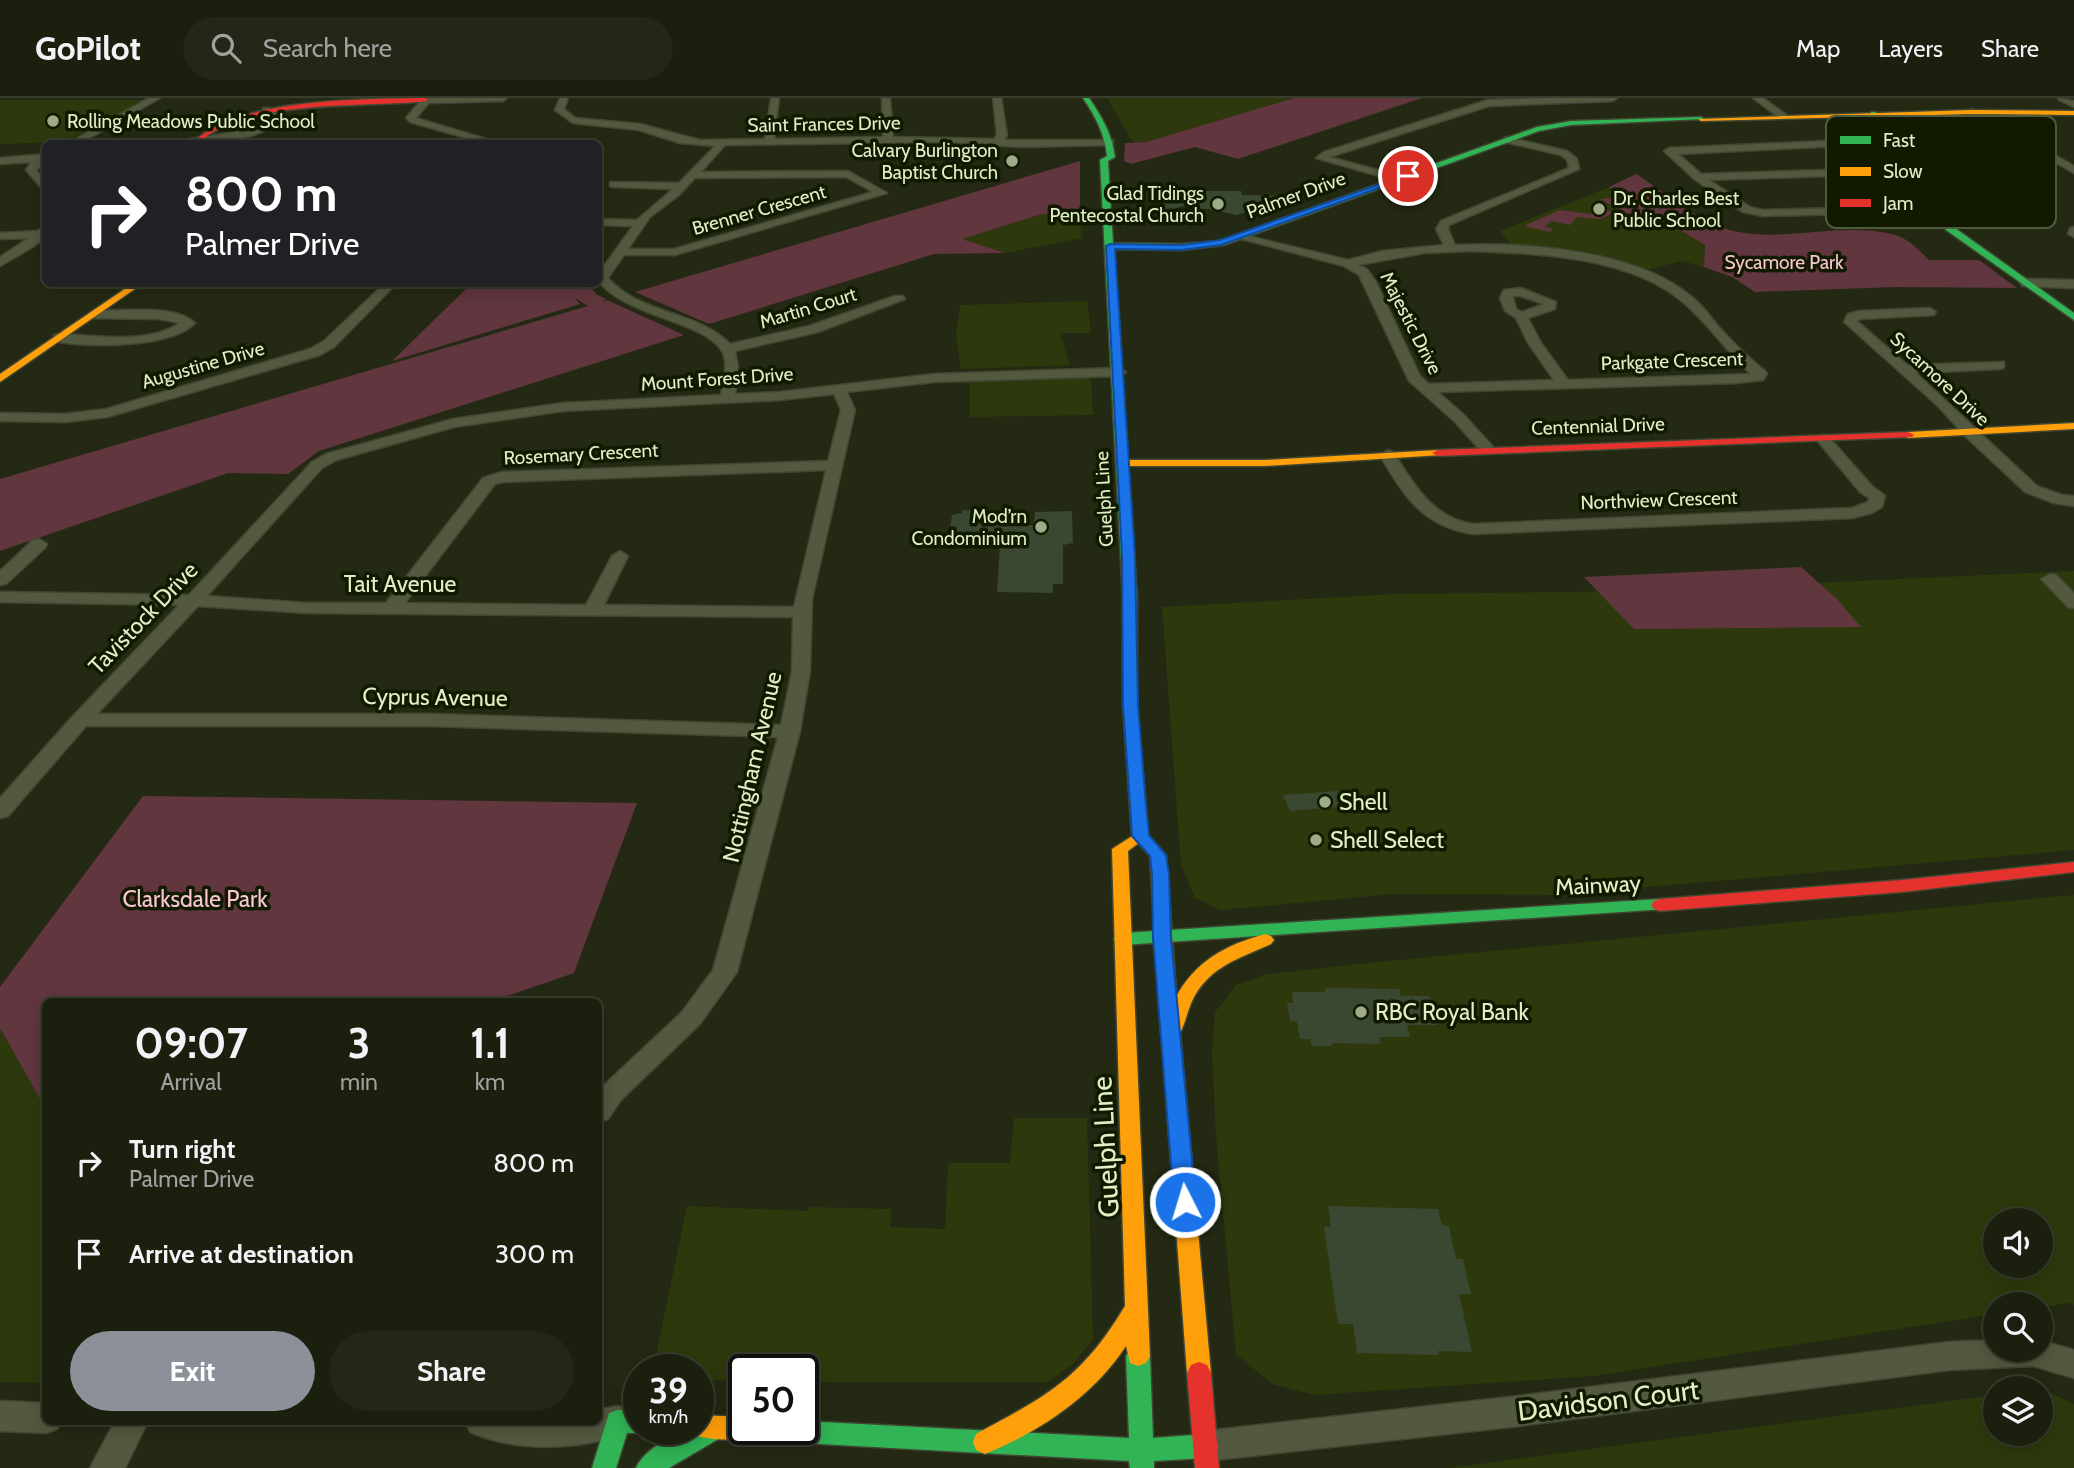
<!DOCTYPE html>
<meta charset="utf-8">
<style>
:root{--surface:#1a1f0e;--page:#232717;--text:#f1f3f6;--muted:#9fa29e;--line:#383d2e;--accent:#8c9099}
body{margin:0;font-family:Cabin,sans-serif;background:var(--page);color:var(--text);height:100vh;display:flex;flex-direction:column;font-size:26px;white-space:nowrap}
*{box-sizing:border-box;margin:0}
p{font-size:23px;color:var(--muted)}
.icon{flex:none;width:38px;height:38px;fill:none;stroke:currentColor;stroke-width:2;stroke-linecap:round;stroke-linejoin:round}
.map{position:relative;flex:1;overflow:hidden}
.panel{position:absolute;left:42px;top:900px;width:560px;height:427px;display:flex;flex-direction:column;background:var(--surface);border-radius:10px;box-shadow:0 4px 18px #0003,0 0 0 2px var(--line)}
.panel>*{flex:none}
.hud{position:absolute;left:42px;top:42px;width:560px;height:147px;border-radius:10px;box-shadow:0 4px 18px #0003,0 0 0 2px var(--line);background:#202124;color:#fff;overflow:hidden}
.buttons{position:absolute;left:1983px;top:1110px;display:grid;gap:14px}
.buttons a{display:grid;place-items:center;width:70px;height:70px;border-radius:50%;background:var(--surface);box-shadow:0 4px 18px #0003,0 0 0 2px var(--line);font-size:35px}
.speed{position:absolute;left:623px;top:1256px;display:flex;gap:14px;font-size:35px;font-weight:700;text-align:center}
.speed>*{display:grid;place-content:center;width:91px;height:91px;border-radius:50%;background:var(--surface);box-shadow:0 4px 18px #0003,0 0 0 2px var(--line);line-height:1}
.speed small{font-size:18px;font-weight:400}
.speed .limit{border:4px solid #111;border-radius:10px;background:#fff;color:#111}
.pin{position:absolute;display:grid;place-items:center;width:60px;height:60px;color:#fff;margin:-30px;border:4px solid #fff;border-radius:50%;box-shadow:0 2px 7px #0007}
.me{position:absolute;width:77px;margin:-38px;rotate:355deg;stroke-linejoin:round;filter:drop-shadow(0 0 5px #0008)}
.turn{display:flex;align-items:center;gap:24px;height:147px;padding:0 28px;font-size:32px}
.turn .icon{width:91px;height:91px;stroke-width:2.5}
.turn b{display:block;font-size:49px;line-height:60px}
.eta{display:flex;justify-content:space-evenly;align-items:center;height:119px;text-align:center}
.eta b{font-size:42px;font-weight:700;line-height:49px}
.primary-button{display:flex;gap:14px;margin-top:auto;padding:14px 28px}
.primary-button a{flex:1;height:80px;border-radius:42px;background:var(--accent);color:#fff;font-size:28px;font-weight:700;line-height:80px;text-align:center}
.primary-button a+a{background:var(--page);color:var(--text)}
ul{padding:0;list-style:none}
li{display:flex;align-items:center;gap:21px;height:91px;padding:0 28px}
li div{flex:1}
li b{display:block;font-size:26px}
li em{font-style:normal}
header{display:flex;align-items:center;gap:42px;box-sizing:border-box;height:98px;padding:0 35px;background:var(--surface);border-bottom:2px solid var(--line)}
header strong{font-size:33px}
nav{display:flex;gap:38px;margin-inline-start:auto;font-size:24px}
.search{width:490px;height:63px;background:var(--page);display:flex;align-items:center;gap:18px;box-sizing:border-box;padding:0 24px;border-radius:38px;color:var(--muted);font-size:26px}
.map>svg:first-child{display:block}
.built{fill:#2d390c;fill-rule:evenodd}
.green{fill:#61363f}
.building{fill:#3a4831}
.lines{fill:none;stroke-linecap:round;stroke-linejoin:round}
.street-casing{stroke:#404632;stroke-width:3}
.fast-casing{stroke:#404632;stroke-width:3}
.slow-casing{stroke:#404632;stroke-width:3}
.jam-casing{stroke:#404632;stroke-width:3}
.street{fill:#53593f;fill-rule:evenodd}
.fast{fill:#30b455;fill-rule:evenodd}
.slow{fill:#ff9f0a;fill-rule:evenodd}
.jam{fill:#e5322d;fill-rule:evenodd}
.route{fill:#1a73e8;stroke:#114b97;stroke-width:2}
.poi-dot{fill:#9eaa88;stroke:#111a00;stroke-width:2.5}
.labels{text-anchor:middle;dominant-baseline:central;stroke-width:7;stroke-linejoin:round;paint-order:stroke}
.far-poi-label{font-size:19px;fill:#e1efc7;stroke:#111a00;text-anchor:end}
.far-street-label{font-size:19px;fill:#e1efc7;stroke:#111a00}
.far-park-label{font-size:19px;fill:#f9c5d1;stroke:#111a00}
.street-label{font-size:23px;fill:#e1efc7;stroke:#111a00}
.poi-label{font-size:23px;fill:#e1efc7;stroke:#111a00;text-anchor:start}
.park-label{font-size:23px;fill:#f9c5d1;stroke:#111a00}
.near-street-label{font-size:28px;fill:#e1efc7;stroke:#111a00}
.key{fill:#111a00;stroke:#4f5a3c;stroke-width:2}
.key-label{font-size:19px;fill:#e1efc7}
</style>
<header>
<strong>GoPilot</strong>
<div class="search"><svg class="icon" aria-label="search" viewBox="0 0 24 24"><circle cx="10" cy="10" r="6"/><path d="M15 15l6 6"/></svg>Search here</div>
<nav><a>Map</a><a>Layers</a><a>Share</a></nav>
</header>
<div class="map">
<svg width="2074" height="1370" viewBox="0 0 2074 1370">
<rect width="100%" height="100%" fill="#232912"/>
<g class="built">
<polygon points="1107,0 1294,0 1146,44 1133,44"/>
<polygon points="0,2 146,2 65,44 0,46"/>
<polygon points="1609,89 1705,147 1704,169 1682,163 1646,172 1594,157 1512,147 1500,133"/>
<polygon points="1042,116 1080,116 1082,140 1005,155 961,141"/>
<polygon points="1087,203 1091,235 1060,235 1070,267 961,271 956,238 960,207"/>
<polygon points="1091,280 1093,317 970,319 970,282"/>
<polygon points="2074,473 2074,752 1555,797 1393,796 1221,812 1195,800 1181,767 1162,509 1396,496 1642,493"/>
<path d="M2074,797v410l-4,-2 -29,4 -1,-3h-45v10l-401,62 -280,19 -42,-11 -36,-30 -20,-219 -4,-82 3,-41 21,-27 32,-11 120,-13zM1995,1122h45v45h-45z"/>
<polygon points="0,930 45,1010 45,1285 0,1284"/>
<polygon points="1014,1020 1087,1020 1093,1241 1073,1266 1048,1284 803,1284 803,1272 744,1272 744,1283 698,1282 698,1272 653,1272 687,1108 807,1113 810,1109 892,1111 890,1129 945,1131 948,1065 1010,1065"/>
<polygon points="2041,1295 2051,1295 2074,1306 2074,1370 1449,1370 1995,1297 1995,1335 2040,1335"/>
</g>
<g class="green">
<polygon points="1294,0 1422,0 1238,61 1195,49 1131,66 1124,63 1125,45 1146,44"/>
<polygon points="1080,63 1080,116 1042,116 962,141 1005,155 934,156 709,226 635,194"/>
<path d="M1636,76c24,15 62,46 87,54 55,18 116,-8 172,7 14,4 24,15 34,25h50l38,28 -121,-1 -141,5 -23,-15 -28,-10 1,-22 -40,-24 -22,2 -43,-24 23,-2 -14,-10z"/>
<polygon points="1603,110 1614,115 1600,121 1577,119 1570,127 1551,123 1545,129 1553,131 1550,134 1524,128 1560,112 1590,116"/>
<polygon points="471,186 589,186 596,196 606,201 602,204 607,202 684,237 319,353 288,376 228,375 0,453 0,381 588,208 575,200 580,206 392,263"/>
<polygon points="1801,469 1837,501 1861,529 1634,531 1584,479"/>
<polygon points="143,698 637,705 574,875 493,903 46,903 45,1010 0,930 0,889"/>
</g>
<g class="building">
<polygon points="1174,93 1241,93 1242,97 1288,98 1289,101 1237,117 1208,111 1193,111 1193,105 1163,114 1164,96 1172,96"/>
<polygon points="962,412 995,414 994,426 1034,427 1035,414 1072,413 1073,445 1063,447 1063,486 1053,486 1053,495 997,494 1000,446 948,445 952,417 962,415"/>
<polygon points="1353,692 1361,707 1290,713 1283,697"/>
<polygon points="1325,890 1399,891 1401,898 1430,898 1437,927 1407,927 1410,939 1379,939 1381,946 1332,945 1332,948 1312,948 1310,941 1300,941 1297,924 1290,923 1287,905 1293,905 1292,894 1325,894"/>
<polygon points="1328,1108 1438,1111 1442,1127 1449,1128 1456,1161 1463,1161 1471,1196 1459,1196 1472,1254 1438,1253 1439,1257 1357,1255 1353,1226 1338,1226 1324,1129 1331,1129"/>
</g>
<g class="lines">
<defs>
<g id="street">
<polygon points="149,0 160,0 79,46 67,46"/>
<polygon points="423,0 507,0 503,3 429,5 416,20 503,46 487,46 410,24 406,20"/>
<path d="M560,0h8l-4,11 11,9 65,6 60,16 65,-1 6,-41h8l-5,41 109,-2 -1,-39h8l3,39 101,2 3,-4 -4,-37h8l6,37 -3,5h109v4l-3,1 -89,2 -79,-5 -217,3 -24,27 147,-1 39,22 -212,62h-51l-16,23c32,37 89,32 122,66l79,-18 86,-30h8l2,3 -87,33 -83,19 3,16 -3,27 45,-2 154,-18 185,-6 7,4 -7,4 -185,6 -87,10 8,18 -43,189 -2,72 -10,60 -63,241 -37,52 -79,76 -13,19 -10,3v-31l5,-5 79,-74 31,-42 65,-233 -347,-11h-345l-78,90 -8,2v-20l73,-82 106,-111 -179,-3v-10l189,3 123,-133 14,-8 127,-35 110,-16 158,-8c2,-13 8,-32 1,-44 -20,-31 -93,-33 -124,-70v-7l35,-48 -35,-1v-6l39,1 36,-31 -59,-2 -4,-1v-4l69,1 36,-37 -35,-3 -41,-13 -66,-7 -18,-13zM846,79l27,15 -199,57h-46l22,-32 29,-22 16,-17zM834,296l7,16 -13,51 -326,11 -19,6 -97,125h-79l-100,-7 115,-128 14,-8 118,-33 109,-16 217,-11zM826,372l-32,137 -190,-2 24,-49 -8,-5 -8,5 -26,49 -181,-2 90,-119 8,-2zM198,508l109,7 486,4 -1,54 -11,54 -350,-11h-334z"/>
<polygon points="1547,0 1617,0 1613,3 1489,8 1329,59 1404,79 1405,81 1400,84 1316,60 1324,54 1488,2"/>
<polygon points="1753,0 1763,0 1789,19 1781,21"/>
<polygon points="2058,0 2074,3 2074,9 2059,2"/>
<path d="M263,10h6l14,10c-22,23 -59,22 -88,24l-5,-3 58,-9 24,-12 -9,-6z"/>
<polygon points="1972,11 2074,68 2074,75 1969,16 1967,14"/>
<path d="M1507,39l60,14 10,8 2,10 -130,56 -1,4 7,16c71,-3 183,5 238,53 10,8 17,18 25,28 14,16 30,31 47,45l2,3 -4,6 -26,3 -299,9 26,23 32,35 -3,3h-10l-29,-32 -45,-40 -50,-106 -15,-9 -110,-29 6,-3 108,26 34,-9 62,-6 -8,-16 5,-8 128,-53 -2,-8 -6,-5 -57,-13v-4zM1471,153c67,2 162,6 214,53 24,21 42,48 66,70l-183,6 -27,-37 -13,-25 27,-9 1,-7 -35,-14 -17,2 -4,8 5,13 11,7 12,25 26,37 -125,4 -9,-8 -44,-94 -9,-13 -9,-4 66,-12zM1513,198h7l24,8 -22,8 -6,-3z"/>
<polygon points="1917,39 1922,42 1920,44 1678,56 1701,76 1858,71 1863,74 1858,77 1709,82 1750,109 1763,112 1843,110 1944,120 1948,121 1948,125 1843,116 1763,118 1743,114 1694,81 1664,53 1669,50"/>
<polygon points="46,56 46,64 36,72 46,84 46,95 26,72 31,64 0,66 0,60"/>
<polygon points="46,128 46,139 31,150 0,168 0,159 29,140 0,141 0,135 37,133"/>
<polygon points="2074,129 2074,139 2068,136 2070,130"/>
<polygon points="2026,181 2074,182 2074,190 2022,188 2020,185"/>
<polygon points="384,186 396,186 334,249 320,257 107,319 65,324 0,323 0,315 65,316 106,311 310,251 324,243"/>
<polygon points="1930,210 1936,214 1934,217 1860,221 1857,223 1907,267 2004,264 2004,270 1999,271 1916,275 2037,388 2062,397 2074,398 2074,408 2054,405 2025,394 1964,337 1939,309 1844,224 1848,216 1859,213"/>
<path d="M94,213c27,0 82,-7 101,12 -23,25 -108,25 -141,18v-6l5,-1c37,1 88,11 121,-11l-21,-4 -69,-1 -2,-3z"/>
<path d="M1823,337l5,1 44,50 13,10 -3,11 -10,6 -20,5 -379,16c-49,-7 -70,-38 -93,-79l8,-5 5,2c21,32 39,66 80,72l379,-16 16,-6 1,-4 -9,-6 -44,-53z"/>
<polygon points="39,441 47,446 45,450 6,486 0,487 0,473 33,442"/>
<polygon points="2050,476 2056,477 2074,495 2074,510 2068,509 2041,481"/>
<polygon points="1995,1242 1995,1251 2040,1251 2040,1242 2074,1252 2074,1280 2033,1268 1949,1272 1519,1328 1206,1363 1194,1359 1190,1348 1194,1337 1206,1333 1519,1298 1949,1244"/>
<polygon points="0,1303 46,1305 46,1323 61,1323 57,1331 46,1335 0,1333"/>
<path d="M618,1308l11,4 5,11 -5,11c-47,18 -113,21 -159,0l-5,-11h133v-11z"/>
<polygon points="115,1323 148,1323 125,1370 90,1370"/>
</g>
<g id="fast">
<path d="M1083,0h6c13,19 23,36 26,59l-7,4 5,82 69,1 38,-3 317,-114 34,-6 130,-4 3,2 -133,6 -32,6 -315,114 -42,5 -68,-1 23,350 -7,4 -7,-4 -23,-439 7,-4c-2,-22 -12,-40 -24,-58z"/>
<polygon points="1871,14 1875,14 1979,77 1987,88 1955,114 1948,123 1952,128 2074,215 2074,222 1946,132 1940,123 1949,111 1979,88 1973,81 1871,16"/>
<polygon points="1660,801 1666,803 1669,807 1666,811 1123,847 1117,845 1114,841 1117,837 1123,835"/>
<polygon points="1138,1248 1146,1251 1150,1258 1153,1340 1206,1336 1215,1340 1218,1348 1215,1356 1206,1360 1154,1363 1154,1370 1130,1370 1129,1363 766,1343 757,1340 754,1332 803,1332 803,1323 1129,1340 1126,1258 1130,1251"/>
<polygon points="618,1312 639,1313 639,1332 648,1332 639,1335 627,1335 616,1370 592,1370 609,1315"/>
<path d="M716,1318l9,3 3,8 -3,8 -56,33h-33c8,-19 42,-38 62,-38v-6z"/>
</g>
<g id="slow">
<polygon points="1972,12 2074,13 2074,17 1972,16 1701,23 1698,21"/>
<polygon points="132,186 142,186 0,284 0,276"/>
<polygon points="2074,325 2074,331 1908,340 1902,337 1908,334"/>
<polygon points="1438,352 1442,353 1442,357 1265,368 1123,368 1117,365 1123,362 1265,362"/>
<path d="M1140,733l8,5 -20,15 22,505 -4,7 -8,3 -8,-3 -4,-17c-32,49 -86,86 -141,108l-9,-4 -3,-8 3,-8c71,-38 106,-56 149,-128l-13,-457z"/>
<path d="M1265,836l6,2 3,4 -3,4c-30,14 -59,21 -77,53 -6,11 -8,25 -14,36l31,340 -4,8 -8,3 -8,-3 -4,-8 -28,-369 2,-5h14c19,-37 50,-54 90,-65z"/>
<path d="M699,1317l45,2v13h11l-2,6c-17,6 -46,4 -63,-2l-2,-4h10z"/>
</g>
<g id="jam">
<path d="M426,0l2,3c-62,7 -186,-3 -230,43h-7c46,-46 169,-45 235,-46z"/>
<polygon points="1908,334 1914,337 1912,339 1438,358 1432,355 1438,352"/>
<polygon points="1130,497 1137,501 1137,606 1148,737 1166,757 1177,906 1175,911 1161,911 1159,906 1150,758 1132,738 1123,606 1123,501"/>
<polygon points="2074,764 2074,774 1902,794 1660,813 1654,811 1651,807 1654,803 1660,801 1902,782"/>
<polygon points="1199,1264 1207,1267 1211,1275 1219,1370 1195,1370 1187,1275 1191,1267"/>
</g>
</defs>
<use href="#street" class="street-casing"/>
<use href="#fast" class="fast-casing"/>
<use href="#slow" class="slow-casing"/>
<use href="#jam" class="jam-casing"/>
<use href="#street" class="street"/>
<use href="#fast" class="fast"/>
<use href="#slow" class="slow"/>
<use href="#jam" class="jam"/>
</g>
<polygon class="route" points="1406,77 1412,78 1221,147 1182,152 1115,151 1135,458 1138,607 1146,707 1149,737 1166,757 1169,776 1171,840 1196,1104 1192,1110 1185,1113 1177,1110 1174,1104 1153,840 1152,776 1150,758 1132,738 1130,707 1123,607 1122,458 1106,148 1110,146 1182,147 1220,142"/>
<g class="poi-dot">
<circle cx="53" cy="23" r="7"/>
<circle cx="1012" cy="63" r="7"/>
<circle cx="1218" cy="106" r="7"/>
<circle cx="1599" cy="111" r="7"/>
<circle cx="1041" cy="429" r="7"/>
<circle cx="1325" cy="704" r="7"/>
<circle cx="1316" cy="742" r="7"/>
<circle cx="1361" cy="914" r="7"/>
</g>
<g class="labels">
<g class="far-poi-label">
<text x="67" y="23" text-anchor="start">Rolling Meadows Public School</text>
<text x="998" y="52">Calvary Burlington<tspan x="998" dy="22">Baptist Church</tspan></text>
<text x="1204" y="95">Glad Tidings<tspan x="1204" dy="22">Pentecostal Church</tspan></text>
<text x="1613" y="100" text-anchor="start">Dr. Charles Best<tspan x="1613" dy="22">Public School</tspan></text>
<text x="1027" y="418">Mod’rn<tspan x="1027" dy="22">Condominium</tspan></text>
</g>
<g class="far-street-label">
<text transform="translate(824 26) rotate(-1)">Saint Frances Drive</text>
<text transform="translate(1296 97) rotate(-20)">Palmer Drive</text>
<text transform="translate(759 112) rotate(-16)">Brenner Crescent</text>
<text transform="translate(808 210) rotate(-17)">Martin Court</text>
<text transform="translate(1411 225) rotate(63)">Majestic Drive</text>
<text transform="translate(1672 263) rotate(-2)">Parkgate Crescent</text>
<text transform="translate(203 267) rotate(-16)">Augustine Drive</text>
<text transform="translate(717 281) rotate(-4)">Mount Forest Drive</text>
<text transform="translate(1940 281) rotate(43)">Sycamore Drive</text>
<text transform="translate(1598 328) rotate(-2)">Centennial Drive</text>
<text transform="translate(581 356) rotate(-3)">Rosemary Crescent</text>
<text transform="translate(1104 401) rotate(-93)">Guelph Line</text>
<text transform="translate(1659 402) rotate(-2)">Northview Crescent</text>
</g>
<g class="far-park-label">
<text x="1784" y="164">Sycamore Park</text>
</g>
<g class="street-label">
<text x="400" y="486">Tait Avenue</text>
<text transform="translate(143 520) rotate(-46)">Tavistock Drive</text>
<text transform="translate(435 599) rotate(1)">Cyprus Avenue</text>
<text transform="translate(752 669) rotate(-77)">Nottingham Avenue</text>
<text transform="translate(1598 787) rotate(-3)">Mainway</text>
</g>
<g class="poi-label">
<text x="1339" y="704">Shell</text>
<text x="1330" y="742">Shell Select</text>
<text x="1375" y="914">RBC Royal Bank</text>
</g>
<g class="park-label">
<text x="195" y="801">Clarksdale Park</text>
</g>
<g class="near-street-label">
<text transform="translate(1105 1049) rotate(-93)">Guelph Line</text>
<text transform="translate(1608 1302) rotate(-7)">Davidson Court</text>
</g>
</g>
<rect x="1826" y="18" width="230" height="112" rx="10" class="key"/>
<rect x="1840" y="38" width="31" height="8" fill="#30b455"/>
<rect x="1840" y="69" width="31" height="9" fill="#ff9f0a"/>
<rect x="1840" y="101" width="31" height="8" fill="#e5322d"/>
<g class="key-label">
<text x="1883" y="49">Fast</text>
<text x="1883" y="80">Slow</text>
<text x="1883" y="112">Jam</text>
</g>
</svg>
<div class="buttons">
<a><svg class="icon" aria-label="sound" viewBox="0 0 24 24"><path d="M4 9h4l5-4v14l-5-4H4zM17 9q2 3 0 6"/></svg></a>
<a><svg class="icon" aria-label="search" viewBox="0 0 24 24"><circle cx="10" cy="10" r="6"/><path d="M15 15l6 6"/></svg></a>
<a><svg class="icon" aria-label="layers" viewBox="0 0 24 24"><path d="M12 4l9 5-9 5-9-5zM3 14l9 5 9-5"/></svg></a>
</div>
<div class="speed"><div>39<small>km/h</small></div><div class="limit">50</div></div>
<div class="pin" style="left:1408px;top:78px;background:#d93025"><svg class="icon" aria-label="arrive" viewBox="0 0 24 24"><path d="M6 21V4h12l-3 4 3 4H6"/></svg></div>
<svg class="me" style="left:1185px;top:1104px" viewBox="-20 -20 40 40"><circle r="17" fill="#1a73e8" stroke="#fff" stroke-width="3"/><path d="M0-11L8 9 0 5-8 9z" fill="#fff"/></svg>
<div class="hud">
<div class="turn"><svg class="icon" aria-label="right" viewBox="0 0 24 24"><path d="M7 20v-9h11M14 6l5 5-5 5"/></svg><div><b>800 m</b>Palmer Drive</div></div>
</div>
<section class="panel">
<div class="eta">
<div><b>09:07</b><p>Arrival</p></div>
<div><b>3</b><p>min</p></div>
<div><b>1.1</b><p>km</p></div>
</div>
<ul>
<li><svg class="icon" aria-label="right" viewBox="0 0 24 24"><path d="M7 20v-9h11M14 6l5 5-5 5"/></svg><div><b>Turn right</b><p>Palmer Drive</p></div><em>800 m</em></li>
<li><svg class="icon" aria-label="arrive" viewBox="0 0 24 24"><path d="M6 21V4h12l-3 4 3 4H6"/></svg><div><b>Arrive at destination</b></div><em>300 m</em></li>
</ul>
<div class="primary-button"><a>Exit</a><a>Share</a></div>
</section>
</div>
